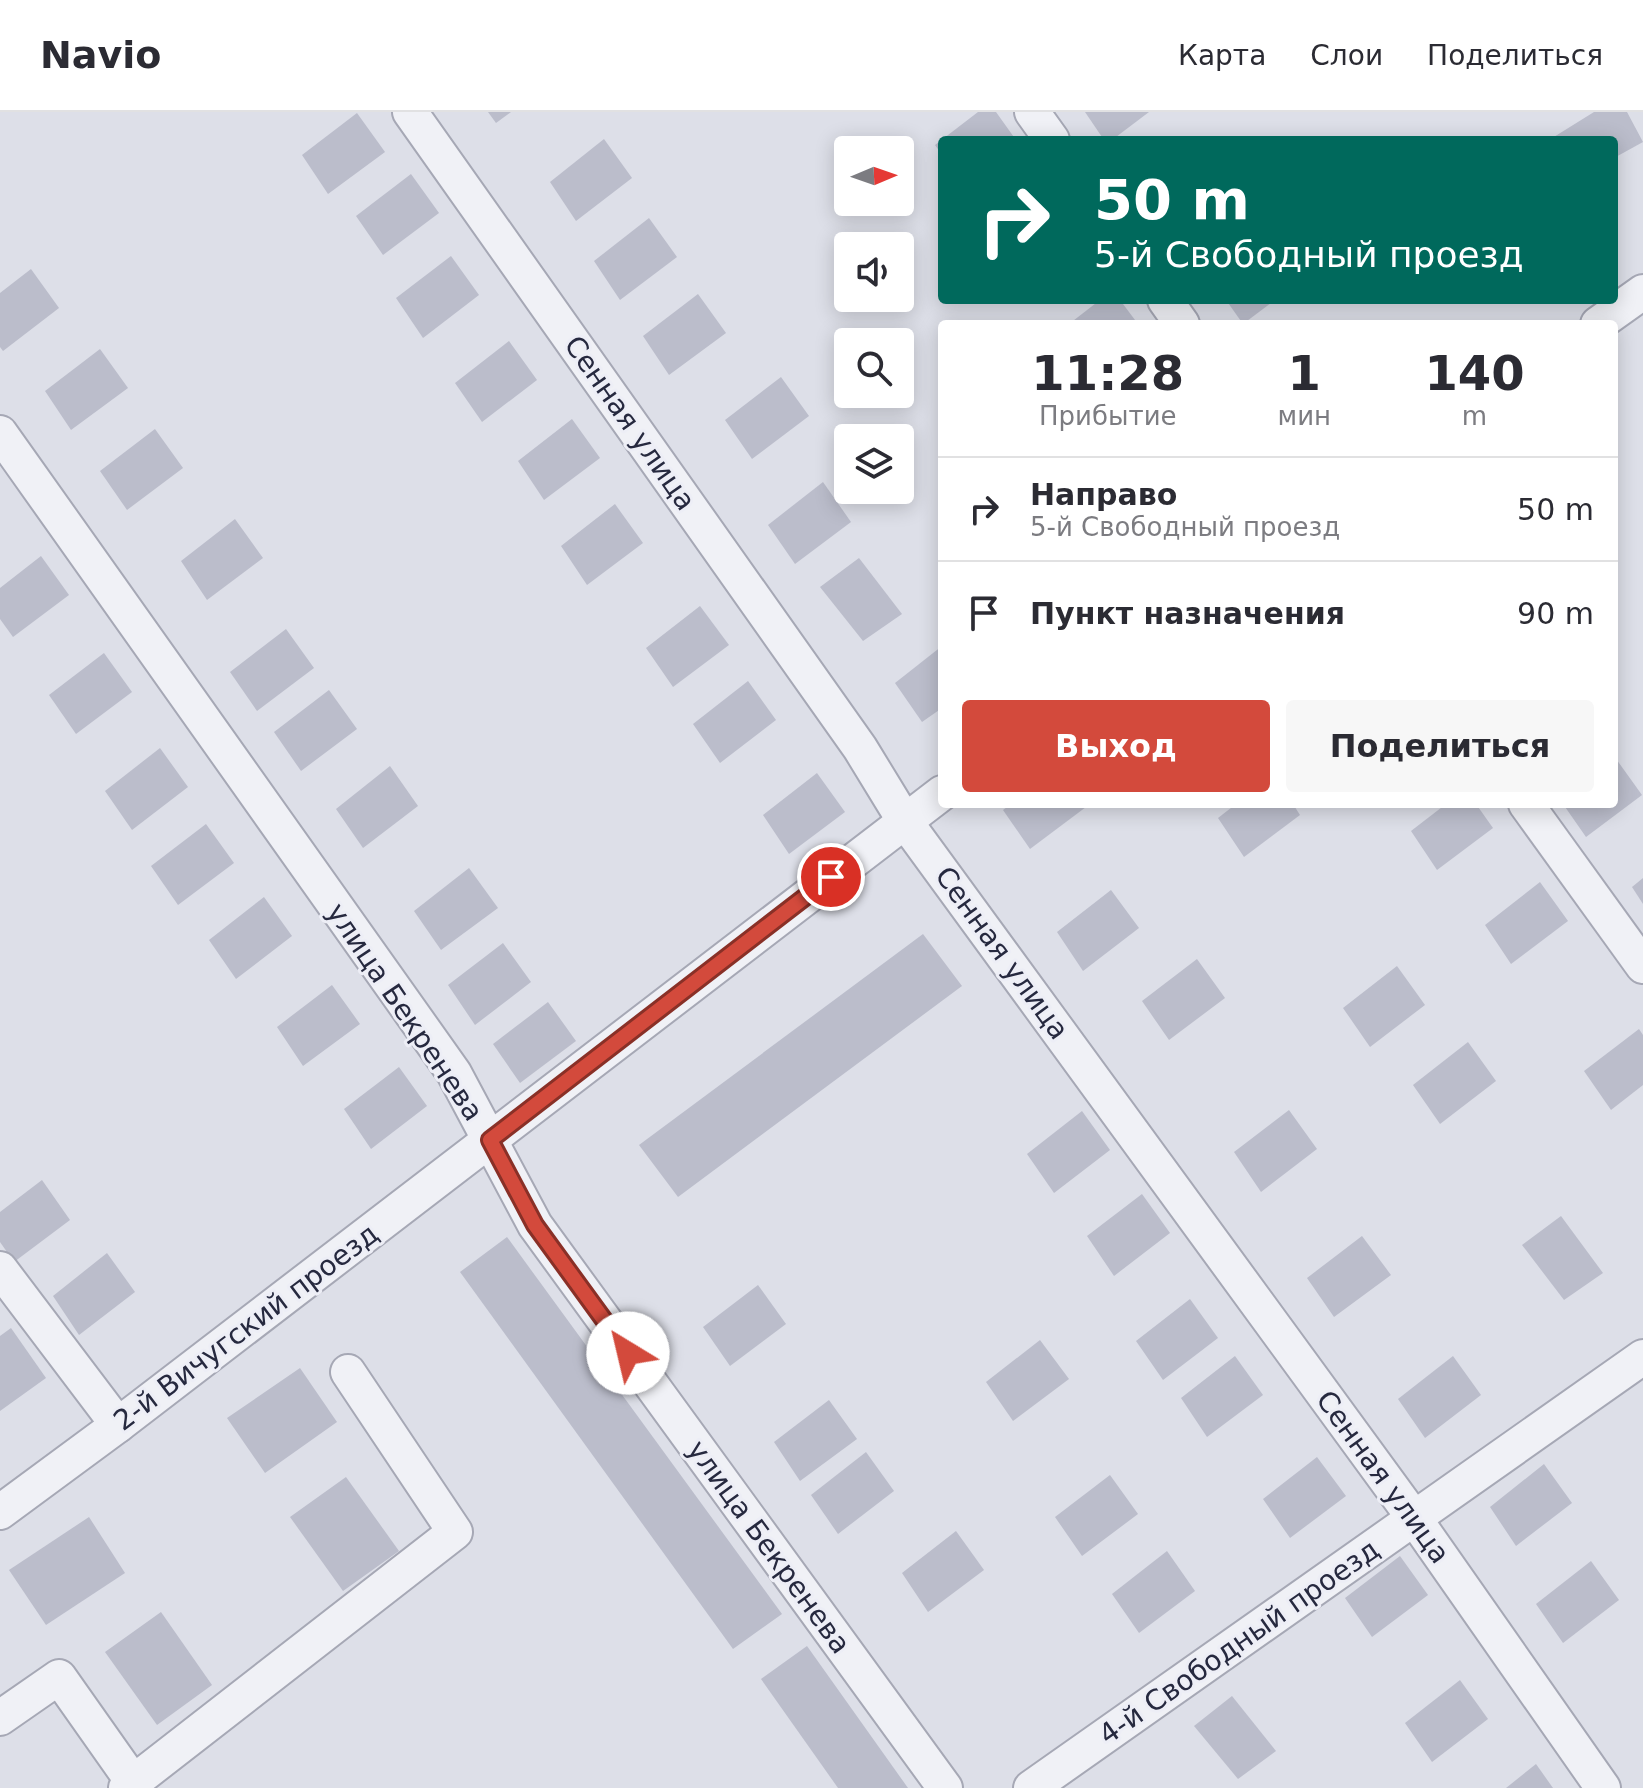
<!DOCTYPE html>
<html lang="ru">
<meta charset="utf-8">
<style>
:root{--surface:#fff;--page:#f7f7f7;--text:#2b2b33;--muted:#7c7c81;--line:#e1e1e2;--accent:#d34a3c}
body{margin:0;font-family:"DejaVu Sans",sans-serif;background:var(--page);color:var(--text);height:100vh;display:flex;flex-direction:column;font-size:30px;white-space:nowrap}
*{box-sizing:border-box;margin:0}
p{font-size:26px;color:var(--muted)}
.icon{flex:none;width:44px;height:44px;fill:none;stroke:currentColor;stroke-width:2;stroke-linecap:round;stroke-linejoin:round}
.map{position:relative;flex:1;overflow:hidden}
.sheet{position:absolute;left:938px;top:208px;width:680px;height:488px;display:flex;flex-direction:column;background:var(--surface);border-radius:8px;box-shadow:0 4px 20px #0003}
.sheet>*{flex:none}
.hud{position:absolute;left:938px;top:24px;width:680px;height:168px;border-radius:8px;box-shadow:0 4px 20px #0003;background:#00695c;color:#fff;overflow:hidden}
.needle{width:52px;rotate:88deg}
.fabs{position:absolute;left:834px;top:24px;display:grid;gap:16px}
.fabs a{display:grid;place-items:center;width:80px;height:80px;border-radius:8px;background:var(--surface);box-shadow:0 4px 20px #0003;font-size:40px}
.pin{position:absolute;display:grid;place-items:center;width:68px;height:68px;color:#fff;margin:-34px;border:4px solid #fff;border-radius:50%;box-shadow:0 2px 8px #0007}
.me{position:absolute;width:88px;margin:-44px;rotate:324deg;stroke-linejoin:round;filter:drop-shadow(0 0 6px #0008)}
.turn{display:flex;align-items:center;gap:28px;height:168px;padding:0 24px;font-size:36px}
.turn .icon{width:104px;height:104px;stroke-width:2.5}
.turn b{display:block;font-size:56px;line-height:68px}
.eta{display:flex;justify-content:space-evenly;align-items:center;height:136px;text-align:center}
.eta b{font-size:48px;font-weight:700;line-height:56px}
.primary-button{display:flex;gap:16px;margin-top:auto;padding:16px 24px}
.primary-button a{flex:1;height:92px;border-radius:8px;background:var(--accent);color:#fff;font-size:32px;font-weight:700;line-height:92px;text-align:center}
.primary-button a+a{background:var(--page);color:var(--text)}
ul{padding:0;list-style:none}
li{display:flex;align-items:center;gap:24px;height:104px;padding:0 24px;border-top:2px solid var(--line)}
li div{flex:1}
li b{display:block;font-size:30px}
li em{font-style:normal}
header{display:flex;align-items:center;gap:48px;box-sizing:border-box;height:112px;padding:0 40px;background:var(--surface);border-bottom:2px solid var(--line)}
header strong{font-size:38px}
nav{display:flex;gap:44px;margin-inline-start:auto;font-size:28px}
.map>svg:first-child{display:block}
.building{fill:#bbbdcb}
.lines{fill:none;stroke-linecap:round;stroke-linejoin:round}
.street-casing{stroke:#a6a8b5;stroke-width:38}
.street{stroke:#f0f1f6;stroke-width:34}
.route-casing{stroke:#893027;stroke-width:20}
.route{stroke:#d34a3c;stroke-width:14}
.labels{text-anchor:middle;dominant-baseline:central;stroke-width:6;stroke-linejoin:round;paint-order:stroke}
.street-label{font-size:28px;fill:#26293f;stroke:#edeef6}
</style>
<header>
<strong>Navio</strong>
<nav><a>Карта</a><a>Слои</a><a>Поделиться</a></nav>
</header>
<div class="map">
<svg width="1643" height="1676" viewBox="0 0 1643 1676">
<rect width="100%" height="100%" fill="#dddfe8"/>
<g class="building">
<polygon points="488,0 511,0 496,11"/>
<polygon points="978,0 996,0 1016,28 942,28 942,43 935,33"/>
<polygon points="1085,0 1149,0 1112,28 1104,28"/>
<polygon points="1594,0 1627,0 1643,30 1614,46 1614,28 1549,28"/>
<polygon points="357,1 385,40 328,82 302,43"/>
<polygon points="604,27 632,66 576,109 550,70"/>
<polygon points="411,62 439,101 383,143 356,104"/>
<polygon points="649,106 677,145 620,188 594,149"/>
<polygon points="451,144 479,183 423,226 396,186"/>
<polygon points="31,157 59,196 3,239 0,235 0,181"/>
<polygon points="698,182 726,221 669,263 643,224"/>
<polygon points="1100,188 1120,188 1138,212 1069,212"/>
<polygon points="1226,188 1275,188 1243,212"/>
<polygon points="509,229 537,268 482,310 455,271"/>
<polygon points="100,237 128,276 71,318 45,279"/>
<polygon points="781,265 809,304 752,347 725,308"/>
<polygon points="572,307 600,346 544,388 518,349"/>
<polygon points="155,317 183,356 127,398 100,359"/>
<polygon points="823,370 851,410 795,452 768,413"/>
<polygon points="615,392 643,431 587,473 561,434"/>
<polygon points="235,407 263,446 207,488 181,449"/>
<polygon points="41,444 69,483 13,525 0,507 0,476"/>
<polygon points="859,446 902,502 863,529 820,475"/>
<polygon points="700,494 729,533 673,575 646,536"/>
<polygon points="286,517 314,556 257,599 230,560"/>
<polygon points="942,534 942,596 922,610 895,571"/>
<polygon points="104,541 132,580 76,622 49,583"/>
<polygon points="748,569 776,608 720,651 693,612"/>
<polygon points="329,578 357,617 301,659 274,620"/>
<polygon points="160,636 188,675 132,718 105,679"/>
<polygon points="1614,644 1642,683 1586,725 1563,692 1614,692"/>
<polygon points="390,654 418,694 363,736 336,697"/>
<polygon points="817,661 845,700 789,742 763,703"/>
<polygon points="1011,692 1084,692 1086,695 1030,737 1003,698"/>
<polygon points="1236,692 1293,692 1300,703 1244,745 1218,706"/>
<polygon points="1446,692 1476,692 1493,716 1437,758 1411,719"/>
<polygon points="206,712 234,751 178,793 151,754"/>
<polygon points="469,756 498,796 441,838 414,799"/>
<polygon points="1643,766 1643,792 1632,775"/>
<polygon points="1540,770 1568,809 1511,852 1485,813"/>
<polygon points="1111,778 1139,816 1083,859 1057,820"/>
<polygon points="264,785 292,824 236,867 209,828"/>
<polygon points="923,822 962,874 678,1085 639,1033"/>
<polygon points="503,831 531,870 475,913 448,873"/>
<polygon points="1197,847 1225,886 1169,928 1142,889"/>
<polygon points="1397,854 1425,893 1370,935 1343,896"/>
<polygon points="332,873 360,912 303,954 277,915"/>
<polygon points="548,890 576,929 520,971 493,932"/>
<polygon points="1639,917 1643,923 1643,973 1611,998 1584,959"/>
<polygon points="1468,930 1496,969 1440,1012 1413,973"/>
<polygon points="399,955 427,994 371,1037 344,997"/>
<polygon points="1289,998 1317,1037 1261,1080 1234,1040"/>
<polygon points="1082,999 1110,1038 1054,1081 1027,1042"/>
<polygon points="42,1068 70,1108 14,1150 0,1130 0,1100"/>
<polygon points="1142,1082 1170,1121 1114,1164 1087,1124"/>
<polygon points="1561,1104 1603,1161 1564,1188 1522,1133"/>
<polygon points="1362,1124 1391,1163 1334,1205 1307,1166"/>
<polygon points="507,1125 782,1502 733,1537 460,1160"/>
<polygon points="107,1141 135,1180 79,1223 53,1184"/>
<polygon points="758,1173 786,1212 730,1254 703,1215"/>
<polygon points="1190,1187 1218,1226 1163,1268 1136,1229"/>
<polygon points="11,1216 46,1266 0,1299 0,1224"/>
<polygon points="1040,1228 1069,1267 1013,1309 986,1270"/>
<polygon points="1235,1244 1263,1283 1207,1325 1181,1286"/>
<polygon points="1453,1244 1481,1283 1425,1326 1398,1287"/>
<polygon points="300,1256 337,1310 265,1361 227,1306"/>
<polygon points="829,1288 857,1327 800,1369 774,1330"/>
<polygon points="866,1340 894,1379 838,1422 811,1383"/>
<polygon points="1317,1345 1346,1384 1290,1426 1263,1387"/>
<polygon points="1544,1352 1572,1391 1516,1434 1490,1395"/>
<polygon points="1110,1363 1138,1402 1082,1444 1055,1405"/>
<polygon points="346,1365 399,1439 343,1479 290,1405"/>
<polygon points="89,1405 125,1461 46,1513 9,1458"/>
<polygon points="956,1419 984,1458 928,1500 902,1461"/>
<polygon points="1167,1439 1195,1479 1139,1521 1112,1482"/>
<polygon points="1400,1444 1428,1483 1372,1525 1345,1486"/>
<polygon points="1591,1449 1619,1488 1563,1531 1536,1492"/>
<polygon points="161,1500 212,1573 157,1613 105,1540"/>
<polygon points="807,1534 908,1676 838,1676 761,1567"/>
<polygon points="1460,1568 1488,1607 1432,1650 1405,1611"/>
<polygon points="1232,1584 1276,1639 1238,1667 1194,1614"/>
<polygon points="1536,1652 1553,1676 1506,1676"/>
</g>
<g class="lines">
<defs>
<g id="street">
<polyline points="410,0 860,636 904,708 1414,1406 1603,1676"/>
<polyline points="1032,0 1052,28"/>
<polyline points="1165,188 1182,212"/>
<polyline points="1598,212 1643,180"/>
<polyline points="0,321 454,961 535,1113 945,1676"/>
<polyline points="1526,692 1643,854"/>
<polyline points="0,1157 118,1313"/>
<polyline points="0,1400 118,1313 942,681"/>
<polyline points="0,1606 59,1565 133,1670"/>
<polyline points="126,1676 455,1420 348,1260"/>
<polyline points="1031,1676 1643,1245"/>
</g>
</defs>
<use href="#street" class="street-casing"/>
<use href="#street" class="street"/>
</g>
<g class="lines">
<defs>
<polyline id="route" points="628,1241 535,1113 490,1028 831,765"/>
</defs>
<use href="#route" class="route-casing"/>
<use href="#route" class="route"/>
</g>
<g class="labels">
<g class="street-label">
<text transform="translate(630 311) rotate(55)">Сенная улица</text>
<text transform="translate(1002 841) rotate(54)">Сенная улица</text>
<text transform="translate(405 900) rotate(56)">улица Бекренева</text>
<text transform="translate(246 1215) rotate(-37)">2-й Вичугский проезд</text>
<text transform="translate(1383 1365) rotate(54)">Сенная улица</text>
<text transform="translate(769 1435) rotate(54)">улица Бекренева</text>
<text transform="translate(1239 1530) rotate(-35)">4-й Свободный проезд</text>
</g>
</g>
</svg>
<div class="fabs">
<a><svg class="needle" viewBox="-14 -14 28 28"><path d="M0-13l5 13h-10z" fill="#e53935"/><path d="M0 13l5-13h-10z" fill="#7c7c81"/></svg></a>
<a><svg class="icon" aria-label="sound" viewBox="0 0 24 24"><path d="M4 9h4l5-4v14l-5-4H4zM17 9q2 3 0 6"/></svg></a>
<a><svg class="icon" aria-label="search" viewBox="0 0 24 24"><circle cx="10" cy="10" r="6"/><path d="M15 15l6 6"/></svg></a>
<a><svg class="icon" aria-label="layers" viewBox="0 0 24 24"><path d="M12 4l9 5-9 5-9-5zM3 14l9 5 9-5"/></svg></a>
</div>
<div class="pin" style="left:831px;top:765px;background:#d93025"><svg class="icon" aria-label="arrive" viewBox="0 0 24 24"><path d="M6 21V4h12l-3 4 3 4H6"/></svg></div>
<svg class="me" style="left:628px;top:1241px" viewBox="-20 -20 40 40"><circle r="19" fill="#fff"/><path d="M0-13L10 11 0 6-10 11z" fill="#d34a3c"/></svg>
<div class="hud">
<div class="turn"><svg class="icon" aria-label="right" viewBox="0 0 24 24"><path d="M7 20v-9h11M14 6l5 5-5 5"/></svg><div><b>50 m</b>5-й Свободный проезд</div></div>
</div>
<section class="sheet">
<div class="eta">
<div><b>11:28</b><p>Прибытие</p></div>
<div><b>1</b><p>мин</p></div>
<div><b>140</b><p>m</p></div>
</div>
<ul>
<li><svg class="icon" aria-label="right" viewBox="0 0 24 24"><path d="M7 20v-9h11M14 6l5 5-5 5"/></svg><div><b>Направо</b><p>5-й Свободный проезд</p></div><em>50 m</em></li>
<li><svg class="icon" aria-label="arrive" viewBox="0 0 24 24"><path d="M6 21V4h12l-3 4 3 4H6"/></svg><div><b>Пункт назначения</b></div><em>90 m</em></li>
</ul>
<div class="primary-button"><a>Выход</a><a>Поделиться</a></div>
</section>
</div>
